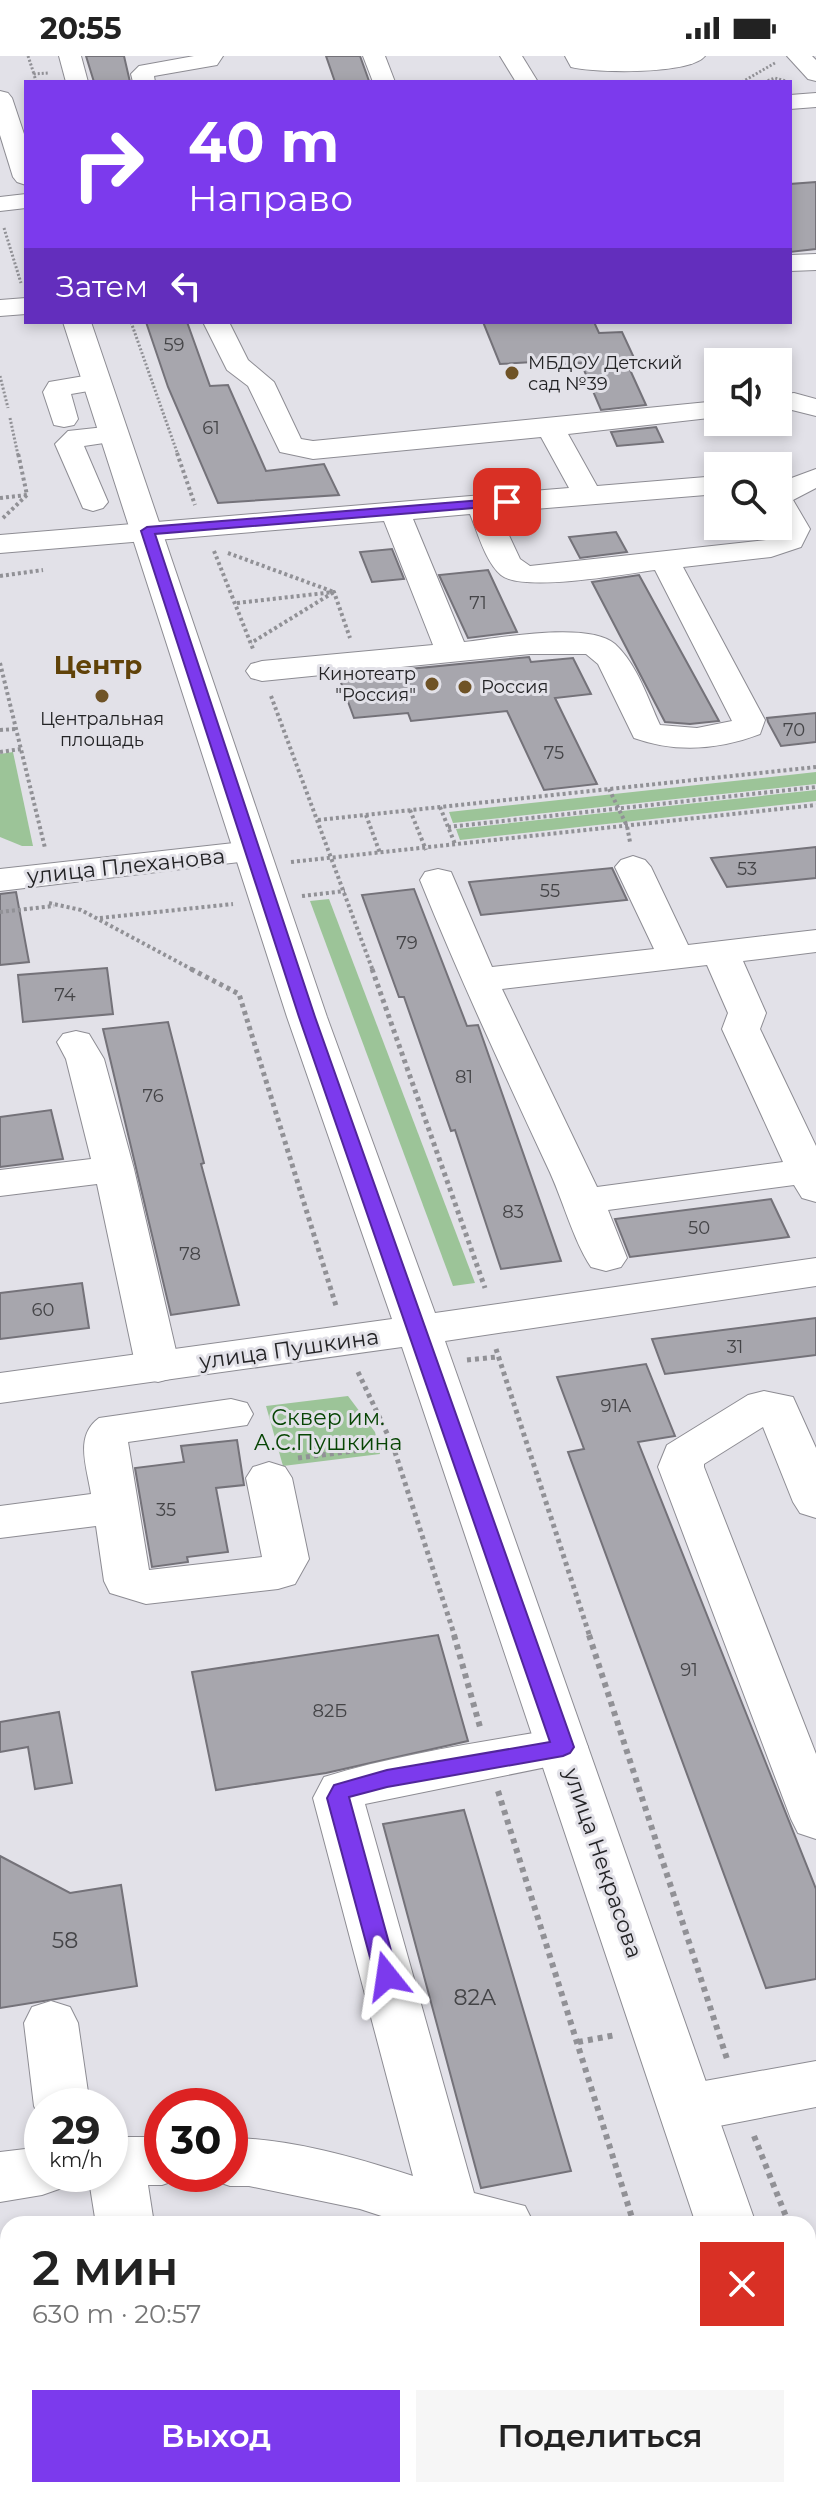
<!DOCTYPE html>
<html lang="ru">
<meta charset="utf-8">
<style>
:root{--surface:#fff;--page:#f6f6f6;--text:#222;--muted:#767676;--accent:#7c3aed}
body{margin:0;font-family:Montserrat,sans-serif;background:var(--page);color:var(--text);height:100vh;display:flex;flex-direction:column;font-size:30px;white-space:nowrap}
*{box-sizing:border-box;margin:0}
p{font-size:26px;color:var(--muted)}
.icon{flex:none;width:44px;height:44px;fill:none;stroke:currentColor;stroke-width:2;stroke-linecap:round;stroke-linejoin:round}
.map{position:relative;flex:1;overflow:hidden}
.side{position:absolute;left:0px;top:2160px;width:816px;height:282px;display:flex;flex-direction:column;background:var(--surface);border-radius:24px 24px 0 0;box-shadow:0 4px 12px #0003}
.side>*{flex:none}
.banner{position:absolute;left:24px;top:24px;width:768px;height:244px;border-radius:0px;box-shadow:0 4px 12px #0003;background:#7c3aed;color:#fff;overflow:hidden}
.fabs{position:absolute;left:704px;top:292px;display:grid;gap:16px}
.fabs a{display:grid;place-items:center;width:88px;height:88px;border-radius:0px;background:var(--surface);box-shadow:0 4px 12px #0003;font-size:40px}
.speed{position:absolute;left:24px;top:2032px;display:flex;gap:16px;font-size:40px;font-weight:700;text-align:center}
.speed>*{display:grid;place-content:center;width:104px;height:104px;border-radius:50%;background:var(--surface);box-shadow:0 4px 12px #0003;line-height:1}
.speed small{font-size:20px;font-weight:400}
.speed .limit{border:12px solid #d22;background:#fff;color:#111}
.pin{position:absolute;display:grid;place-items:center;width:68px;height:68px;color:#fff;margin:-34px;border-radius:16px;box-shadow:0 4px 12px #0006}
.me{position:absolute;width:88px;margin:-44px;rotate:345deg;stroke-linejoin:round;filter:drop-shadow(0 0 6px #0008)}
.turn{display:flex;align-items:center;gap:28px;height:168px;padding:0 32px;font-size:36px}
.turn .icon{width:104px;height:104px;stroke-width:2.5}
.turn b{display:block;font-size:56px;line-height:68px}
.then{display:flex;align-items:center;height:76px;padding:0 32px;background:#0003;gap:16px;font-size:30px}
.round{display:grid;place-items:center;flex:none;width:84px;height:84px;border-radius:0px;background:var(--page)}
.summary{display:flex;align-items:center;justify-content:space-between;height:136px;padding:0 32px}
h1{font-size:48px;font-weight:600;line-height:60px}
.button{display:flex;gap:16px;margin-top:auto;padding:16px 32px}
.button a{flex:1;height:92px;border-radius:0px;background:var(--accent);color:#fff;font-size:32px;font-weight:600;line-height:92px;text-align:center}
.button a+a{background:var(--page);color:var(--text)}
.status{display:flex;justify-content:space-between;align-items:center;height:56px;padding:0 40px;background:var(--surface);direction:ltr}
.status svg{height:22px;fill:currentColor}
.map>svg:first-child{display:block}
.green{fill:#9cc498}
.building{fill:#a7a6ad;stroke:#747279;stroke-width:2}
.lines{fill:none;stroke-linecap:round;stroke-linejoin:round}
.minor-casing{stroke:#8d8c93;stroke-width:2}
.major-casing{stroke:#8d8c93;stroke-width:2}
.path-far3{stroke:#919196;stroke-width:3;stroke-dasharray:2 2;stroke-linecap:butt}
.path-far2{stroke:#919196;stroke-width:4;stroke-dasharray:3 3;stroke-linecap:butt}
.path-far1{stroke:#919196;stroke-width:5;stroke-dasharray:4 4;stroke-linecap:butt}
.path{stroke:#919196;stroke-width:6;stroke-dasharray:5 5;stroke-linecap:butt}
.minor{fill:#fff;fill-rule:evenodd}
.major{fill:#fff;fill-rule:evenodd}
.route{fill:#7c3aed;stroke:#51269a;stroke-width:2}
.poi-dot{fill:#6f5326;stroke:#e2e1e8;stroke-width:3}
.labels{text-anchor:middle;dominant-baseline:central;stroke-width:6;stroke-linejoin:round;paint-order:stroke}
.number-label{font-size:18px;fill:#444447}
.far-poi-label{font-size:18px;fill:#232325;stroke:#e2e1e8;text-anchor:start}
.street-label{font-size:22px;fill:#232325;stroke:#e2e1e8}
.park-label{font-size:22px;fill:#074504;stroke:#e2e1e8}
.near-number-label{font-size:22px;fill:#444447}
.far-district-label{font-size:26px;font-weight:bold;fill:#604208;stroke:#e2e1e8}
</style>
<div class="status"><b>20:55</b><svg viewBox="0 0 49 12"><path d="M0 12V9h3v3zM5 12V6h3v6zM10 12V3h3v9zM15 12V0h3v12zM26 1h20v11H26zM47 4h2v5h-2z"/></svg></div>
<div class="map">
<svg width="816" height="2441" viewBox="0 0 816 2441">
<rect width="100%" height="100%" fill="#e2e1e8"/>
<g class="green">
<polygon points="13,696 33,790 22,790 0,781 0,698"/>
<polygon points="816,716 816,728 453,767 449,756"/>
<polygon points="816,734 816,745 460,784 456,773"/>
<polygon points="329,843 475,1227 453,1230 310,845"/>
<polygon points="348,1340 375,1376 380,1398 283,1410 266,1350"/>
</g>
<g class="building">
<polygon points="86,0 124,0 130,26 94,26"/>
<polygon points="326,0 360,0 369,25 335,26"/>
<polygon points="816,126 816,193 790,196 790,128"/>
<polygon points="146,266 187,266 210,330 228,329 266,415 324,408 339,439 218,447 168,331"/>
<polygon points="483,266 594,266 599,277 622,276 635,304 626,305 646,349 601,354 581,307 552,309 550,305 500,308"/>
<polygon points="656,371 663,386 617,390 611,376"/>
<polygon points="616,476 627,496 580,502 569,481"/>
<polygon points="392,493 404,523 372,526 360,496"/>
<polygon points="488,514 517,576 468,582 439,519"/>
<polygon points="639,519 719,665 690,668 665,666 592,526"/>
<polygon points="529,601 531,606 573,602 591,638 555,642 597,728 544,734 507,655 411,665 408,657 354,662 340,624 390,620 389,615"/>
<polygon points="816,657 816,686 781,690 768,666 767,662"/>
<polygon points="816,791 816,822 727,831 711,802"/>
<polygon points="612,812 627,844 481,859 469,826"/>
<polygon points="414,833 467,970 478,969 561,1205 501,1213 455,1074 451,1075 404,941 399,941 362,839"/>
<polygon points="16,836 29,906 0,909 0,838"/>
<polygon points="107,912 113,958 23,966 18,919"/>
<polygon points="168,966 204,1107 201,1108 239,1249 171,1259 103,973"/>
<polygon points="51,1054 63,1103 0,1111 0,1061"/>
<polygon points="771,1143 789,1181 630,1201 615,1163"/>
<polygon points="82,1227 89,1272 0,1283 0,1237"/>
<polygon points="816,1262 816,1299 665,1318 652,1283"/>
<polygon points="646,1308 675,1380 638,1386 816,1833 816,1923 766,1932 568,1396 584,1393 557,1321"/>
<polygon points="237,1384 244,1429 216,1432 228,1496 187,1501 188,1506 152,1511 135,1412 184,1406 181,1390"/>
<polygon points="438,1579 468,1685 326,1717 216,1734 192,1616"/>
<polygon points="59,1656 72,1727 35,1733 28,1691 0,1696 0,1666"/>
<polygon points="464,1754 571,2115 481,2132 383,1768"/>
<polygon points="0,1800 70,1837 121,1829 137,1930 0,1952"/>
</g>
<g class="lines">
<defs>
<g id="minor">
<polygon points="59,0 81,0 88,26 66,26"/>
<polygon points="194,0 223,0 217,9 154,20 155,26 133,26 131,18 139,10"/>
<polygon points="363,0 385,0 395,26 373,26"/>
<polygon points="500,0 522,0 538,26 516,26"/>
<path d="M565,0h140c-15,19 -111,17 -134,11z"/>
<polygon points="816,37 816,51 790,53 790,39"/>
<polygon points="26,138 26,152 0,155 0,141"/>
<polygon points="816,198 816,214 790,215 790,199"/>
<polygon points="26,242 26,258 0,260 0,244"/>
<path d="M203,266h26l19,38 26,22 27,57 12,2 405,-40v16l-150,17 29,52 121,-10v18l-220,18 22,47 10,7 236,-26 11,-5 3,-6 -2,-46 38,-14v19l-23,12 17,29 -9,18 -30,10 -88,10 82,153 -5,14c-42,16 -84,19 -126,4l-36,-74 -12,-10h-56l-268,27 -11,-3 -5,-7 5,-7 11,-3 171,-16 -49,-124 -384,32v-18l569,-47 -28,-51 -228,22 -33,-7 -32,-66 -21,-16zM470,458c8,19 15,47 31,61 21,18 124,-1 154,-5l77,151 -35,7 -37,-3c-12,-26 -23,-61 -45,-81 -26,-23 -117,-6 -151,-2l-51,-123z"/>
<polygon points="96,318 106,320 110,326 106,332 71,338 78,363 74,369 64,371 54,369 43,336 49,326"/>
<polygon points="794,337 816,343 816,360 792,354 778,355 778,339"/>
<polygon points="114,370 124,372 128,378 124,384 84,390 108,446 103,452 93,455 83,452 55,388 68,375"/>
<polygon points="252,785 264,789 270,796 264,803 0,835 0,813"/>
<path d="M633,800l12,4 6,7 37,78 128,-15v22l-73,9 23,52 -6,16 56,117v56l-14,-4 -8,-13 -186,25 19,48 -6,9 -15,4 -15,-4c-19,-29 -28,-68 -44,-101 -44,-95 -88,-189 -127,-286l5,-8 13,-3 13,3 41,95 162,-18 -39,-82 6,-7zM707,909l21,48 -6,16 61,133 -186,25 -95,-198z"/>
<polygon points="76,975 89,978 104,1003 134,1113 180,1312 173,1322 158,1326 143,1322 136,1312 97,1128 0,1140 0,1114 91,1103 66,1003 57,986 63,978"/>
<polygon points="764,1335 793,1341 816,1392 816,1462 800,1457 793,1446 763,1371 704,1408 704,1411 816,1698 816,1783 798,1777 791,1763 658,1411 667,1389 748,1339"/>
<path d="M231,1343l16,4 6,11 -6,11 -119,17 21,128 113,-13 -16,-79 7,-11 16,-5 16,5 7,11 17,81 -14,25 -17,5 -132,15 -36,-11 -6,-12 -8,-55 -96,12v-32l91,-12c-4,-27 -17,-58 8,-76z"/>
<path d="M563,1672l18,6 7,13 -7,13 -216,44 109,389 51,13 9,18h-128l-46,-15 -111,-23h-19l-20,-7 -2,-5h22v-36c59,0 127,20 183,38l-100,-378 11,-21c78,-24 159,-35 239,-49z"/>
<polygon points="51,1945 70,1951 78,1967 90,2050 42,2050 42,2066 34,2050 24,1967 32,1951"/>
<polygon points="816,2005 816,2051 688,2076 668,2069 660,2052 668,2035 688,2028"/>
<polygon points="110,2081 162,2081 162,2118 184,2118 182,2122 162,2129 148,2129 154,2168 96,2168 88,2118 110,2118"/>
<polygon points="42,2091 42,2118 69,2118 62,2132 42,2139 0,2146 0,2096"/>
<polygon points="132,2434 194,2434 195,2441 133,2441"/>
<polygon points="495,2434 557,2434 559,2441 497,2441"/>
</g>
<g id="major">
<polygon points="787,0 812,0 816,4 816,25 808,23"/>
<polygon points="0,35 8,37 12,42 26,84 26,129 17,126 13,121 0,79"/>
<polygon points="63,266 91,266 327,961 435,1257 816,1202 816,1230 445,1285 756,2168 696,2168 402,1291 0,1347 0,1317 392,1263 287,961"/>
<polygon points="808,2376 816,2379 816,2441 789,2441 786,2434 808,2434"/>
</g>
</defs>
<use href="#minor" class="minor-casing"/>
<use href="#major" class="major-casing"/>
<g class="path-far3">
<polyline points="28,0 34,18"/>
<polyline points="36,26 34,18 48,17"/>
<polyline points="742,26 775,7"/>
<polyline points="764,26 775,22 786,25"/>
<polyline points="4,172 21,227"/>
<polyline points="131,266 178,399"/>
<polyline points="0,320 8,352"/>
<polyline points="10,362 18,399"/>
</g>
<g class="path-far2">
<polyline points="177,397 195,449"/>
<polyline points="0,442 27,439"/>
<polyline points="3,462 27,439 18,397"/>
<polyline points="214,495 253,593"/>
<polyline points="228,497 334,536 251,587"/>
<polyline points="0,520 43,514"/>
<polyline points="237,547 334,536 350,582"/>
<polyline points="0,607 45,792"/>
<polyline points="271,640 373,915"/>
<polyline points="0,674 16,673"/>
<polyline points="0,696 21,693"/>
<polyline points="609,733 627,770 630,786"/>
<polyline points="440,751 455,788"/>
<polyline points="410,754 426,794"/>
<polyline points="366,759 380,797"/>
<polyline points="318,764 816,711"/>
<polyline points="448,771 816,731"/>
<polyline points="291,806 816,749"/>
<polyline points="302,840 345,835"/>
<polyline points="49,847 81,854 195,915"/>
<polyline points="0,856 54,850"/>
<polyline points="100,862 233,848"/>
</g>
<g class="path-far1">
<polyline points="191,913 239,938 337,1253"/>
<polyline points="372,913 485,1232"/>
<polyline points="496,1293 590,1581"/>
<polyline points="467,1304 497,1301"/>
<polyline points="358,1316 393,1390 455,1581"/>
<polyline points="298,1402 393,1390"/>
</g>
<g class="path">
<polyline points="454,1579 480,1671"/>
<polyline points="589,1579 728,2006"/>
<polyline points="498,1735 634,2168"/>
<polyline points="578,1986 616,1979"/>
<polyline points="754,2080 789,2168"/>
<polyline points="808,2216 816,2236"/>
<polyline points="716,2434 718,2441"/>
</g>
<use href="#minor" class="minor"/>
<use href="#major" class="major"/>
</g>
<polygon class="route" points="507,442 513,446 511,449 155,478 315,961 574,1691 570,1697 563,1700 387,1731 349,1741 398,1920 395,1927 387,1929 378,1927 375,1920 327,1742 334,1729 387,1714 550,1686 299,961 141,475 147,471"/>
<g class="poi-dot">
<circle cx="512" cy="317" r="8"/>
<circle cx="432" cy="628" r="8"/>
<circle cx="465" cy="631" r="8"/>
<circle cx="102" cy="640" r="8"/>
</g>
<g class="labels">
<g class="number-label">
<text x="174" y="289">59</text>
<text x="211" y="372">61</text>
<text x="478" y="547">71</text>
<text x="794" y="674">70</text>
<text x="554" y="697">75</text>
<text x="747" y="813">53</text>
<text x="550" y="835">55</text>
<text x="407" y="887">79</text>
<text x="65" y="939">74</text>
<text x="464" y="1021">81</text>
<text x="153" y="1040">76</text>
<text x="513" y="1156">83</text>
<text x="699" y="1172">50</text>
<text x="190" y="1198">78</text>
<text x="43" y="1254">60</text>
<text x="735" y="1291">31</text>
<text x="616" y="1350">91А</text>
<text x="166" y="1454">35</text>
<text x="689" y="1614">91</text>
<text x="330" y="1655">82Б</text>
</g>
<g class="far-poi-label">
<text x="528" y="307">МБДОУ Детский<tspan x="528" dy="21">сад №39</tspan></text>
<text x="416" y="618" text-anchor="end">Кинотеатр<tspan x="416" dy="21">"Россия"</tspan></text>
<text x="481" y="631">Россия</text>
<text x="102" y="663" text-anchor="middle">Центральная<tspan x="102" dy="21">площадь</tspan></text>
</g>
<g class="street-label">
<text transform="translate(126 810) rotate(-6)">улица Плеханова</text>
<text transform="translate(289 1293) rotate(-8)">улица Пушкина</text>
<text transform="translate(603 1807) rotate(71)">улица Некрасова</text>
</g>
<g class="park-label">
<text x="328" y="1361">Сквер им.<tspan x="328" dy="25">А.С.Пушкина</tspan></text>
</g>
<g class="near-number-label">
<text x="65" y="1884">58</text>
<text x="475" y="1941">82А</text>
</g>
<g class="far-district-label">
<text x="98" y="609">Центр</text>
</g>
</g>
</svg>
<div class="fabs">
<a><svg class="icon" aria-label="sound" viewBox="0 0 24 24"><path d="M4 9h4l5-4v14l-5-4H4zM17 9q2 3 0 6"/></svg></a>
<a><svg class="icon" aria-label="search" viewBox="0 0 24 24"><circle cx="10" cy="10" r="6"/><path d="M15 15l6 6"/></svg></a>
</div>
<div class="speed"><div>29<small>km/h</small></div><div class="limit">30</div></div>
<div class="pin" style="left:507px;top:446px;background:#d93025"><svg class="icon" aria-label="arrive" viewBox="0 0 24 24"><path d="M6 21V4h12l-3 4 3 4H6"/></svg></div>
<svg class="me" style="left:387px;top:1920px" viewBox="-20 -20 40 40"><path d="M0-17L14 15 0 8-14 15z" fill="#7c3aed" stroke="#fff" stroke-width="4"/></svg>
<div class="banner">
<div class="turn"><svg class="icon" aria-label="right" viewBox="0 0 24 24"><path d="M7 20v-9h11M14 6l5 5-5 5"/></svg><div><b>40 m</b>Направо</div></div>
<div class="then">Затем<svg class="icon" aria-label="left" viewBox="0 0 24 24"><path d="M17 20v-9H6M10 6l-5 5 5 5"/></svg></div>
</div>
<section class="side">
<div class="summary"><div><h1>2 мин</h1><p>630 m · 20:57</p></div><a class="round" style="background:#d93025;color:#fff"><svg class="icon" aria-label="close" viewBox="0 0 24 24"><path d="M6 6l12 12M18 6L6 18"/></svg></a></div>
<div class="button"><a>Выход</a><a>Поделиться</a></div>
</section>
</div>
